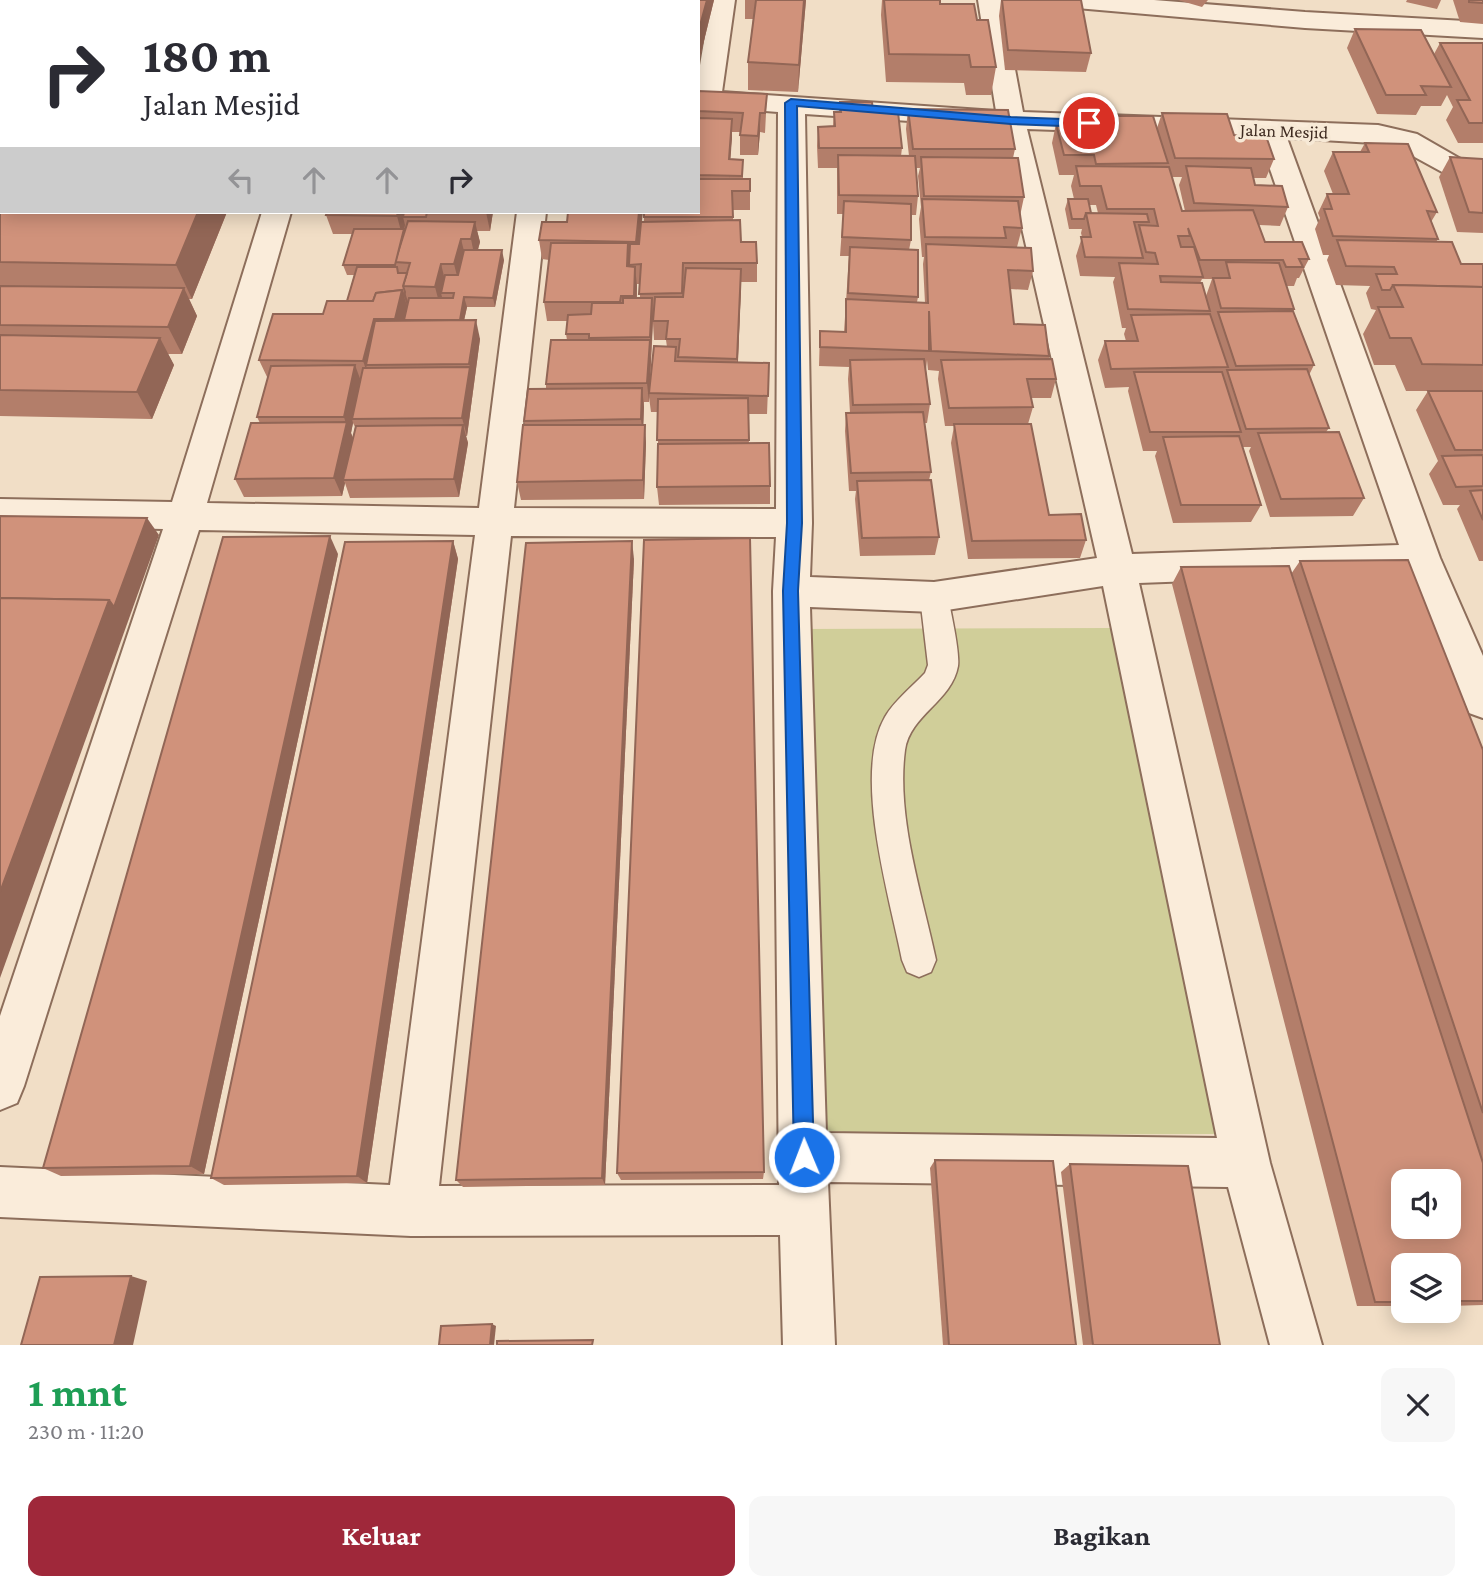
<!DOCTYPE html>
<html lang="id">
<meta charset="utf-8">
<style>
:root{--surface:#fff;--page:#f7f7f7;--text:#2b2b33;--muted:#7c7c81;--accent:#9f283a}
body{margin:0;font-family:"Crimson Pro",serif;background:var(--page);color:var(--text);height:100vh;display:flex;flex-direction:column;font-size:26px;white-space:nowrap}
*{box-sizing:border-box;margin:0}
p{font-size:23px;color:var(--muted)}
.icon{flex:none;width:38px;height:38px;fill:none;stroke:currentColor;stroke-width:2;stroke-linecap:round;stroke-linejoin:round}
.map{position:relative;height:1345px;overflow:hidden}
.sheet{display:flex;flex-direction:column;background:var(--surface);flex:1}
.sheet>*{flex:none}
.banner{position:absolute;left:0px;top:0px;width:700px;height:214px;box-shadow:0 4px 18px #0003;background:#fff;color:var(--text);overflow:hidden}
.fabs{position:absolute;left:1391px;top:1169px;display:grid;gap:14px}
.fabs a{display:grid;place-items:center;width:70px;height:70px;border-radius:14px;background:var(--surface);box-shadow:0 4px 18px #0003;font-size:35px}
.pin{position:absolute;display:grid;place-items:center;width:60px;height:60px;color:#fff;margin:-30px;border:4px solid #fff;border-radius:50%;box-shadow:0 2px 7px #0007}
.me{position:absolute;width:77px;margin:-38px;rotate:359deg;stroke-linejoin:round;filter:drop-shadow(0 0 5px #0008)}
.turn{display:flex;align-items:center;gap:24px;height:147px;padding:0 28px;font-size:32px}
.turn .icon{width:91px;height:91px;stroke-width:2.5}
.turn b{display:block;font-size:49px;line-height:60px}
.lanes{display:flex;align-items:center;height:66px;padding:0 28px;background:#0003;justify-content:center;gap:35px;direction:ltr}
.lanes .off{opacity:.35}
.round{display:grid;place-items:center;flex:none;width:74px;height:74px;border-radius:14px;background:var(--page)}
.headline{display:flex;align-items:center;justify-content:space-between;height:119px;padding:0 28px}
h1{font-size:42px;font-weight:700;line-height:52px;color:#1e9e55}
.button{display:flex;gap:14px;margin-top:auto;padding:14px 28px}
.button a{flex:1;height:80px;border-radius:14px;background:var(--accent);color:#fff;font-size:28px;font-weight:700;line-height:80px;text-align:center}
.button a+a{background:var(--page);color:var(--text)}
.map>svg:first-child{display:block}
.green{fill:#d0ce99}
.lines{fill:none;stroke-linecap:round;stroke-linejoin:round}
.lane-casing{stroke:#8d6e5b;stroke-width:3}
.street-casing{stroke:#8d6e5b;stroke-width:4}
.lane{fill:#faecda;fill-rule:evenodd}
.street{fill:#faecda;fill-rule:evenodd}
.wall{fill:#b37e6a;fill-rule:evenodd}
.shaded-wall{fill:#926656}
.building{fill:#d0927b;stroke:#926656;stroke-width:2;fill-rule:evenodd}
.route{fill:#1a73e8;stroke:#114b97;stroke-width:2}
.labels{text-anchor:middle;dominant-baseline:central;stroke-width:7;stroke-linejoin:round;paint-order:stroke}
.far-street-label{font-size:18px;fill:#3d291f;stroke:#f7e9d6}
</style>
<div class="map">
<svg width="1483" height="1345" viewBox="0 0 1483 1345">
<rect width="100%" height="100%" fill="#f1dec6"/>
<polygon class="green" points="1112,628 1215,1134 816,1135 800,629"/>
<g class="lines">
<defs>
<path id="lane" d="M934,586l10,3 4,8c3,16 12,55 10,69 -6,35 -48,49 -53,84 -9,67 17,144 31,210l-5,12 -12,5 -12,-5 -5,-12c-12,-62 -50,-186 -17,-243 9,-16 27,-30 40,-44l3,-8 -8,-68 4,-8z"/>
<g id="street">
<polygon points="342,0 366,0 341,2"/>
<path d="M711,0h24l-13,92 274,19 -18,-111h24l21,112 355,13 39,9 47,27 19,2v18l-39,-8 -53,-29 -104,-6 153,420 43,98v62l-14,-5 -59,-140 -271,10 131,580 52,182h-52l-42,-158 -400,-5 7,163h-52l-3,-110 -369,1 -411,-19v-50l390,18 85,-650 -276,-5 -175,556 -7,17 -17,7v-94l163,-487 -163,-4v-26l172,3 90,-290h29l-84,291 272,5 38,-296h29l-32,296 262,1 2,-397 -80,-6v-29zM805,114l194,13 98,431 -163,24 -124,-5 2,-54zM1027,129l232,8 140,408 -267,9zM511,536l265,1 -3,54 6,594 -340,1zM1103,586l114,552 -391,-5 -16,-526 124,5z"/>
<polygon points="1053,0 1154,0 1305,12 1483,22 1483,38 1305,28 1065,7 1056,5"/>
</g>
</defs>
<use href="#lane" class="lane-casing"/>
<use href="#street" class="street-casing"/>
<use href="#lane" class="lane"/>
<use href="#street" class="street"/>
</g>
<g class="wall">
<polygon points="646,0 714,0 698,65 698,2 646,2"/>
<polygon points="745,0 806,0 798,92 748,90 748,62 753,19 745,19"/>
<polygon points="882,0 940,0 940,4 977,20 996,67 991,95 966,95 964,83 886,82 881,15"/>
<polygon points="1001,0 1081,0 1091,53 1086,72 1005,70 999,16"/>
<polygon points="1178,0 1208,0 1202,7"/>
<polygon points="1407,0 1441,0 1437,9 1406,2"/>
<polygon points="1453,0 1483,0 1483,24 1460,22"/>
<polygon points="1355,29 1434,54 1440,43 1483,43 1483,143 1458,143 1446,120 1453,107 1447,95 1441,106 1421,106 1416,115 1377,114 1347,48"/>
<polygon points="2,35 2,212 227,212 192,299 189,299 197,316 182,354 168,354 174,365 152,419 0,416 0,38"/>
<path d="M698,91l69,3 -2,39 -5,-1 -2,23h-18v-23h-8l-2,27 13,1v19h7v31h-17v11l8,21 16,21v19h-16l-3,80 31,1 -2,51h-19l1,30 21,42v18l-111,1 -2,-18 1,-34v-41h-7l-2,-15v5h-5l-1,23 3,18 -2,56 -123,1 -4,-18 8,-57 -1,-4 22,-32v-5l21,-44 -1,-6 1,-13h-20l-3,-19 5,-42 -7,-1 -3,-19 105,-18v-5l54,-5zM637,284h3v14h-3zM653,323l1,17h12l1,7 -17,36z"/>
<path d="M840,102l33,10 29,36 -1,8h8l-3,-27 2,-20 107,40 -2,9 11,39 -4,19 2,12 -5,19 16,24 -5,19 -18,-1 4,35 35,32v3l7,20 -5,19h-20l2,9 -5,17 21,91 37,25 -6,18 -112,1 -17,-116 3,-17h-9l-7,-47 1,-8 -11,-1 -1,-10 -1,10 4,34 -3,19h-3l7,49 -2,8 10,57 -4,18 -75,1 -5,-57 1,-8h-7l-4,-60 1,-18h4l-2,-34 1,-12 -30,-1 1,-35 24,1 5,-76h-9l3,-42h-6v-46h-19l-1,-22 1,-19 15,-1 1,-14h5zM916,168h4l-2,8 3,31 -2,12 3,38h2l-1,7 2,39 -8,-1 1,-5 -9,-47 2,-10v-25h5l2,-19z"/>
<path d="M1162,113l72,22 40,24 -8,19h-13l2,7 33,22 -8,19 -21,-1 6,17 44,17 -10,19h-2l-3,8h-7l7,23 -1,2 21,54 -5,10 20,53 -3,4 38,66 -11,18 -83,1 -21,-66 2,-4h-8l18,58 -10,17 -78,1 -18,-67 2,-5h-14l-15,-60 1,-4 -24,1 -7,-28 7,-19h21l-2,-7 2,-6h-4l-9,-46 2,-5 -35,-1 -4,-20 6,-19 -1,-4 1,-4h-13l-4,-20 3,-10h6l-3,-13 3,-11h-15l-7,-32 4,-19h26l2,-8 73,12zM1172,177h10l-3,8 6,26h-3zM1089,205h7l2,8h-7zM1202,279h10l-6,17 -6,-13z"/>
<polygon points="1365,143 1437,212 1431,222 1438,239 1436,242 1461,264 1483,264 1483,561 1479,561 1457,509 1460,505 1443,505 1429,474 1438,461 1416,410 1428,391 1406,391 1395,365 1374,365 1363,334 1376,310 1371,309 1366,293 1370,286 1336,285 1327,260 1329,255 1323,255 1315,229 1320,218 1318,213 1327,194 1333,194 1324,171 1333,152 1360,152"/>
<polygon points="1450,157 1483,159 1483,233 1457,232 1439,177"/>
<path d="M327,212h166l-3,19h-13l3,11 -2,8 26,10 -9,47h-28l-3,13 16,19 -13,97h-1l2,7 -9,54 -109,1 -5,-15 -3,13 -98,1 -9,-18 25,-56 -3,-6 11,-38 -9,-19 64,-46 24,-13 7,-26h-7l-4,-10 9,-31h-19l-7,-19zM353,423l2,4 -2,11 -2,-5z"/>
<polygon points="453,541 458,559 367,1183 224,1185 211,1178"/>
<polygon points="338,554 204,1174 61,1176 43,1168"/>
<polygon points="634,559 605,1185 463,1187 456,1180"/>
<polygon points="1300,561 1483,750 1483,1305 1449,1306 1449,1265 1404,1265 1404,1306 1357,1306 1172,584 1181,567 1291,574"/>
<polygon points="935,1160 1076,1345 943,1345 930,1168"/>
<polygon points="1070,1164 1220,1345 1083,1345 1061,1172"/>
<polygon points="764,1172 763,1179 621,1180 617,1173"/>
</g>
<g class="shaded-wall">
<polygon points="707,0 714,0 698,65 698,33"/>
<polygon points="804,0 806,0 798,92 799,65"/>
<polygon points="760,113 760,132 758,155 758,136"/>
<polygon points="732,119 732,138 729,179 729,159"/>
<polygon points="2,160 2,212 0,218 0,163"/>
<polygon points="198,212 227,212 192,299 176,265"/>
<polygon points="398,212 409,212 403,217 405,225 404,230 406,239 396,262 402,235 397,216"/>
<polygon points="486,212 493,212 490,231"/>
<polygon points="639,212 643,212 637,261 636,242"/>
<polygon points="475,222 480,242 475,259 471,239"/>
<polygon points="461,239 466,259 459,284 454,264"/>
<polygon points="628,243 630,262 629,286 627,266"/>
<polygon points="502,250 504,260 495,307 493,298"/>
<polygon points="441,264 446,284 441,293 442,297 440,306 435,287"/>
<polygon points="635,267 637,286 636,316 634,296"/>
<polygon points="741,269 741,288 737,378 737,359"/>
<polygon points="184,288 197,316 182,354 168,327"/>
<polygon points="402,290 408,309 401,338 395,319"/>
<polygon points="405,292 408,302 407,306 404,296"/>
<polygon points="464,297 467,307 462,330 459,320"/>
<polygon points="652,298 653,317 651,356 650,337"/>
<polygon points="374,319 380,338 366,365 370,378 370,380 363,361"/>
<polygon points="476,320 480,339 467,436 462,418"/>
<polygon points="160,338 174,365 152,419 137,392"/>
<polygon points="650,340 651,359 649,402 647,383"/>
<polygon points="355,365 362,384 352,419 353,423 351,433 354,441 343,480 345,483 342,496 334,478 346,424 344,417"/>
<polygon points="642,388 644,407 643,438 641,419"/>
<polygon points="463,425 468,443 459,497 454,479"/>
<polygon points="645,425 646,443 644,499 643,480"/>
<polygon points="147,518 159,535 0,978 0,892 109,600"/>
<polygon points="330,536 338,554 204,1174 190,1166"/>
<polygon points="453,541 458,559 367,1183 357,1176"/>
<polygon points="632,541 634,559 605,1185 602,1178"/>
<polygon points="131,1276 147,1281 133,1345 114,1345"/>
<polygon points="492,1324 496,1326 494,1345 490,1345"/>
</g>
<g class="building">
<polygon points="437,0 557,0 556,2 437,2"/>
<polygon points="656,0 707,0 698,33 698,2 656,2"/>
<polygon points="756,0 804,0 799,65 748,62"/>
<polygon points="884,0 940,0 940,4 974,4 977,20 988,20 996,67 971,67 969,55 889,54"/>
<polygon points="1002,0 1081,0 1091,53 1008,50"/>
<polygon points="1469,0 1483,0 1483,3 1469,2"/>
<polygon points="1355,29 1421,30 1451,87 1421,86 1426,95 1386,95"/>
<polygon points="2,35 2,130 0,130 0,38"/>
<polygon points="1440,43 1483,43 1483,123 1469,123 1457,100 1470,100"/>
<polygon points="698,91 767,94 765,113 760,113 758,136 740,135 743,113 698,111"/>
<polygon points="840,102 872,102 873,112 898,112 902,148 819,148 818,127 835,126 834,112 841,112"/>
<polygon points="908,109 1008,110 1015,149 913,149"/>
<polygon points="1162,113 1227,114 1234,135 1266,136 1274,159 1175,158"/>
<polygon points="1084,116 1153,116 1168,163 1096,164 1094,155 1064,155 1056,124 1086,124"/>
<polygon points="698,118 732,119 729,159 743,160 742,176 698,175"/>
<polygon points="1365,143 1408,144 1437,212 1427,211 1438,239 1333,236 1324,209 1332,209 1327,194 1349,194 1333,152 1369,152"/>
<polygon points="0,148 2,148 2,160 0,163"/>
<polygon points="838,155 915,156 918,196 839,195"/>
<polygon points="921,157 1018,158 1024,197 924,196"/>
<polygon points="1450,157 1483,159 1483,213 1469,212"/>
<polygon points="1076,166 1169,167 1182,211 1253,210 1265,242 1302,242 1309,259 1299,259 1303,267 1286,267 1283,260 1200,260 1188,228 1190,236 1178,236 1181,247 1194,247 1203,277 1160,276 1161,282 1202,283 1210,311 1128,309 1119,263 1158,264 1155,253 1146,252 1139,225 1158,226 1154,209 1107,209 1101,186 1080,186"/>
<polygon points="1186,166 1251,168 1255,185 1282,186 1288,207 1194,203"/>
<polygon points="698,179 750,179 750,191 732,191 733,217 644,217 644,212 698,212"/>
<polygon points="922,199 1018,201 1022,228 1004,227 1006,238 925,237"/>
<polygon points="1068,199 1088,199 1091,213 1086,213 1084,219 1072,219"/>
<polygon points="844,201 911,204 911,240 842,237"/>
<polygon points="0,209 2,209 2,212 198,212 176,265 0,262"/>
<polygon points="327,212 398,212 397,216 326,215"/>
<polygon points="404,212 486,212 427,212 426,217 403,217"/>
<polygon points="568,212 639,212 636,242 539,240 542,222 567,222"/>
<polygon points="1086,213 1147,214 1149,222 1134,222 1143,258 1085,257 1081,237 1091,237"/>
<polygon points="740,220 741,242 756,242 757,263 683,263 682,293 639,294 641,264 629,265 630,244 639,244 641,222"/>
<polygon points="408,221 475,222 471,239 461,239 454,264 441,264 435,287 403,286 410,263 395,262"/>
<polygon points="354,229 404,229 395,265 343,265"/>
<polygon points="1337,240 1452,242 1461,264 1483,264 1483,287 1393,285 1390,290 1382,290 1376,274 1397,274 1394,267 1346,266"/>
<polygon points="551,243 628,243 627,266 635,267 634,296 621,296 620,302 544,302"/>
<polygon points="926,244 1031,248 1033,271 1008,270 1014,324 1045,325 1049,356 931,351 929,311 929,351 820,347 820,331 846,332 846,299 928,303"/>
<polygon points="850,247 918,250 918,297 848,293"/>
<polygon points="464,250 502,250 493,298 464,297 460,320 404,320 409,298 453,298 454,293 441,293 445,275 458,275"/>
<polygon points="1226,262 1279,263 1294,309 1221,308 1213,278 1230,278"/>
<polygon points="357,267 397,267 398,273 407,273 403,286 405,292 404,296 402,290 376,293 373,301 347,301"/>
<polygon points="686,268 741,269 737,359 678,357 680,339 666,339 668,321 653,321 655,297 683,297"/>
<polygon points="1393,285 1483,287 1483,365 1422,364 1411,338 1390,338 1378,307 1403,307"/>
<polygon points="0,286 184,288 168,327 0,325"/>
<polygon points="402,290 395,319 374,319 363,361 259,360 273,314 323,314 327,301 373,301 376,293"/>
<polygon points="623,298 652,298 650,337 589,338 589,334 566,334 568,315 591,314 592,303 623,303"/>
<polygon points="1293,311 1314,365 1236,366 1218,312"/>
<polygon points="1210,314 1228,367 1111,369 1105,341 1138,341 1131,315"/>
<polygon points="476,320 469,364 366,365 375,321"/>
<polygon points="0,335 160,338 137,392 0,390"/>
<polygon points="551,340 650,340 647,383 546,384"/>
<polygon points="654,346 676,347 675,361 769,363 768,396 649,393"/>
<polygon points="924,359 930,404 853,405 850,360"/>
<polygon points="1052,359 1056,379 1027,379 1033,407 949,408 941,360"/>
<polygon points="355,365 344,417 257,417 271,366"/>
<polygon points="470,367 462,418 352,419 363,368"/>
<polygon points="1307,369 1329,428 1246,429 1227,370"/>
<polygon points="1134,372 1222,372 1241,432 1150,432"/>
<polygon points="642,388 641,419 524,421 528,389"/>
<polygon points="1428,391 1483,391 1483,450 1455,450"/>
<polygon points="748,398 749,440 657,440 658,399"/>
<polygon points="923,412 931,472 851,473 846,413"/>
<polygon points="347,422 334,478 235,479 251,423"/>
<polygon points="954,424 1031,424 1049,515 1081,514 1086,540 972,541"/>
<polygon points="463,425 454,479 343,480 356,426"/>
<polygon points="523,425 645,425 643,480 517,482"/>
<polygon points="1339,432 1364,498 1281,499 1258,433"/>
<polygon points="1239,436 1261,505 1181,505 1163,437"/>
<polygon points="769,443 770,486 657,487 658,444"/>
<polygon points="1483,455 1483,486 1456,487 1442,456"/>
<polygon points="931,480 939,537 862,538 857,481"/>
<polygon points="1483,490 1483,520 1470,491"/>
<polygon points="0,516 147,518 114,607 109,600 0,598"/>
<polygon points="330,536 190,1166 43,1168 223,537"/>
<polygon points="750,538 764,1172 617,1173 644,540"/>
<polygon points="453,541 357,1176 211,1178 345,542"/>
<polygon points="632,541 602,1178 456,1180 526,543"/>
<polygon points="1408,560 1483,750 1483,1113 1300,561"/>
<path d="M1289,566l194,597v138h-34v-36h-45v37h-29l-194,-735zM1404,1181h45v46h-45z"/>
<polygon points="0,598 109,600 0,892"/>
<polygon points="935,1160 1053,1161 1076,1345 949,1345"/>
<polygon points="1070,1164 1188,1166 1220,1345 1093,1345"/>
<polygon points="131,1276 114,1345 21,1345 40,1277"/>
<polygon points="492,1324 490,1345 439,1345 441,1326"/>
<polygon points="593,1340 592,1345 497,1345 497,1341"/>
</g>
<polygon class="route" points="791,99 1011,117 1089,120 1094,123 1089,127 1011,124 797,106 802,523 798,591 814,1157 811,1164 804,1167 797,1164 794,1157 783,591 787,523 785,103"/>
<g class="labels">
<g class="far-street-label">
<text transform="translate(1284 131) rotate(2)">Jalan Mesjid</text>
</g>
</g>
</svg>
<div class="fabs">
<a><svg class="icon" aria-label="sound" viewBox="0 0 24 24"><path d="M4 9h4l5-4v14l-5-4H4zM17 9q2 3 0 6"/></svg></a>
<a><svg class="icon" aria-label="layers" viewBox="0 0 24 24"><path d="M12 4l9 5-9 5-9-5zM3 14l9 5 9-5"/></svg></a>
</div>
<div class="pin" style="left:1089px;top:123px;background:#d93025"><svg class="icon" aria-label="arrive" viewBox="0 0 24 24"><path d="M6 21V4h12l-3 4 3 4H6"/></svg></div>
<svg class="me" style="left:804px;top:1157px" viewBox="-20 -20 40 40"><circle r="17" fill="#1a73e8" stroke="#fff" stroke-width="3"/><path d="M0-11L8 9 0 5-8 9z" fill="#fff"/></svg>
<div class="banner">
<div class="turn"><svg class="icon" aria-label="right" viewBox="0 0 24 24"><path d="M7 20v-9h11M14 6l5 5-5 5"/></svg><div><b>180 m</b>Jalan Mesjid</div></div>
<div class="lanes"><svg class="icon off" aria-label="left" viewBox="0 0 24 24"><path d="M17 20v-9H6M10 6l-5 5 5 5"/></svg><svg class="icon off" aria-label="ahead" viewBox="0 0 24 24"><path d="M12 20V5M6 11l6-6 6 6"/></svg><svg class="icon off" aria-label="ahead" viewBox="0 0 24 24"><path d="M12 20V5M6 11l6-6 6 6"/></svg><svg class="icon" aria-label="right" viewBox="0 0 24 24"><path d="M7 20v-9h11M14 6l5 5-5 5"/></svg></div>
</div>
</div>
<section class="sheet">
<div class="headline"><div><h1>1 mnt</h1><p>230 m · 11:20</p></div><a class="round"><svg class="icon" aria-label="close" viewBox="0 0 24 24"><path d="M6 6l12 12M18 6L6 18"/></svg></a></div>
<div class="button"><a>Keluar</a><a>Bagikan</a></div>
</section>
